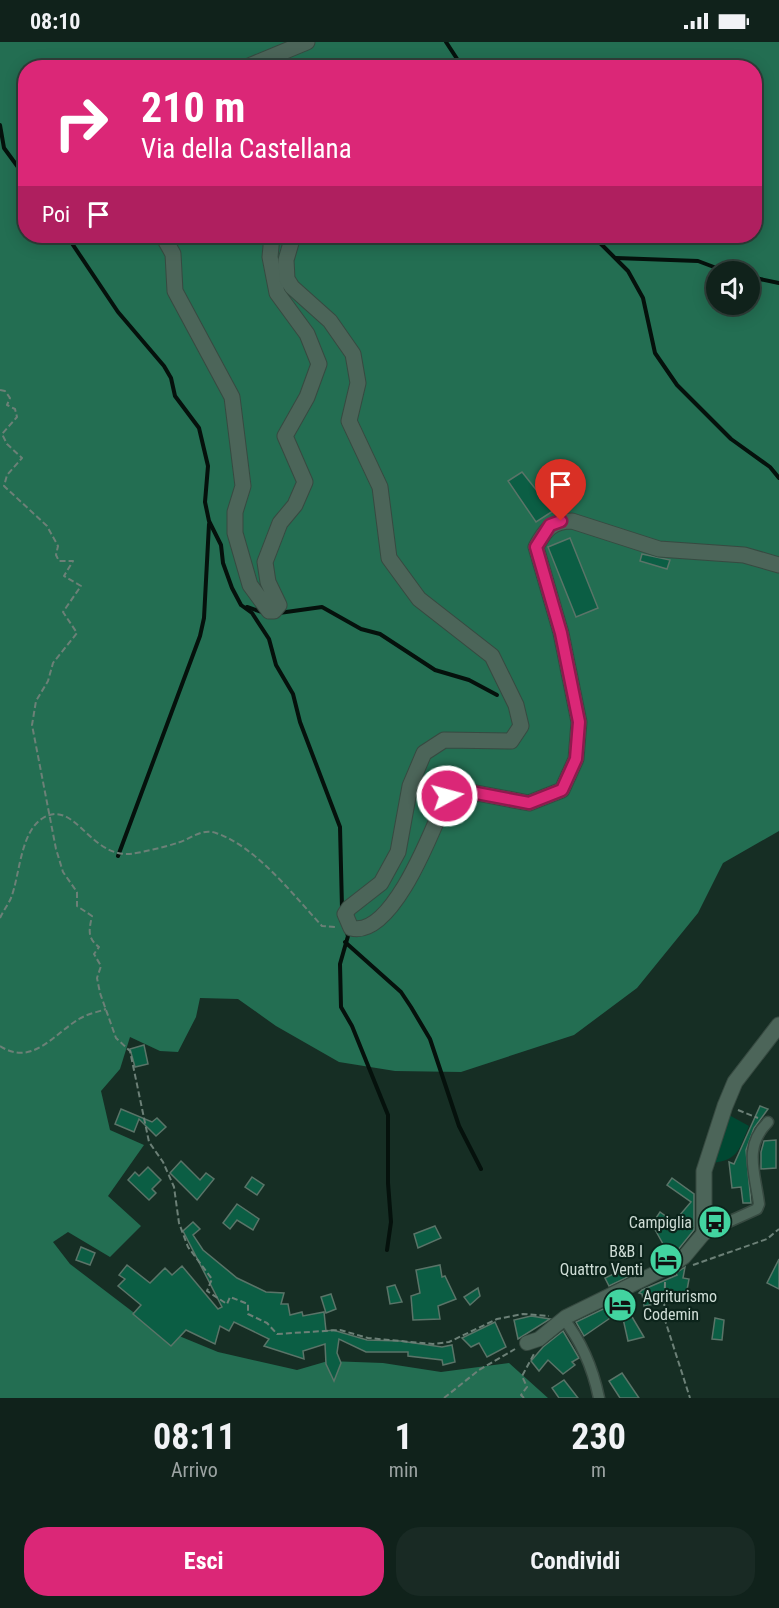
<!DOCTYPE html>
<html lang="it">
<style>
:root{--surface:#10221b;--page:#192a24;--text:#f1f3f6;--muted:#9ca4a3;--line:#303f3a;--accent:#db2777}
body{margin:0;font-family:"Roboto Condensed",sans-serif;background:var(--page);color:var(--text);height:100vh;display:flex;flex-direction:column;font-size:22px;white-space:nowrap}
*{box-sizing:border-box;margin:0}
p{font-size:20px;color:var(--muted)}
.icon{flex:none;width:33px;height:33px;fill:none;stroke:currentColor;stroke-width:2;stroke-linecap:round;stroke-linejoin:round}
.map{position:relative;height:1356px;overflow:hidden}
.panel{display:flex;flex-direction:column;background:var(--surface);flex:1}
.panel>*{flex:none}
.hud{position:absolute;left:18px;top:18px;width:744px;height:183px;border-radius:24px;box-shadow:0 3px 15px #0003,0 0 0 2px var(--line);background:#db2777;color:#fff;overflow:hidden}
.buttons{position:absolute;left:706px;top:219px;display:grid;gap:12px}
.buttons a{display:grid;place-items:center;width:54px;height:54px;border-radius:50%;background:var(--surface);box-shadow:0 3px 15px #0003,0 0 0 2px var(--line);font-size:30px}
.pin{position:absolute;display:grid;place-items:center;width:51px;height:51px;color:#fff;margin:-62px -26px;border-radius:50% 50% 50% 0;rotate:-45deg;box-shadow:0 0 6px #0007}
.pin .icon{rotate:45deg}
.me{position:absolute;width:66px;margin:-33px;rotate:83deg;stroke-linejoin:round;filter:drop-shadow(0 0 4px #0008)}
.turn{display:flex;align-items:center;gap:21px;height:126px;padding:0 24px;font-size:27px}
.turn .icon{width:78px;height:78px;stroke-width:2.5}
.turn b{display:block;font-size:42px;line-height:51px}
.then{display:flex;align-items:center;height:57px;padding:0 24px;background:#0003;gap:12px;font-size:22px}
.eta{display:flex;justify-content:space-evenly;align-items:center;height:102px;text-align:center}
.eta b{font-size:36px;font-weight:700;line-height:42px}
.primary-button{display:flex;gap:12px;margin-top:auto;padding:12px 24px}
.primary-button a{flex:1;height:69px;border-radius:24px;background:var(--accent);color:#fff;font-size:24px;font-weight:700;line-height:69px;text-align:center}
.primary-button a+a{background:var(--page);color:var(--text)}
.status{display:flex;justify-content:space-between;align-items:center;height:42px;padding:0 30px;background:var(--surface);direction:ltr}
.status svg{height:16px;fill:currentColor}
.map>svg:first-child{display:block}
.green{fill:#004832}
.forest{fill:#236e52;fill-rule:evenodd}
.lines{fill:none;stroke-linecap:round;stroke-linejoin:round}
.stream{stroke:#05110c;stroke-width:4}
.building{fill:#0b5e44;stroke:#5a7468;stroke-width:1.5}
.pedestrian-casing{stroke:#374a41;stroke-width:13}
.minor-casing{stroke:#374a41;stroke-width:16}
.tertiary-casing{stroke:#374a41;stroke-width:17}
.path{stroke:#6c8077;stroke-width:2;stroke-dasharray:6 3;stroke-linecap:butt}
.pedestrian{stroke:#4c6559;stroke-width:10}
.minor{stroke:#4c6559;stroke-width:14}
.tertiary{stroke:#4c6559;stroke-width:15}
.route-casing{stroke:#8e194d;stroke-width:15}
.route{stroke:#db2777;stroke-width:10}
.labels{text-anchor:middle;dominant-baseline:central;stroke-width:4.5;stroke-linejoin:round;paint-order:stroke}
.poi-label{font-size:16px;fill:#cfddd6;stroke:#0c241b;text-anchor:end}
</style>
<div class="status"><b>08:10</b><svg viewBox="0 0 49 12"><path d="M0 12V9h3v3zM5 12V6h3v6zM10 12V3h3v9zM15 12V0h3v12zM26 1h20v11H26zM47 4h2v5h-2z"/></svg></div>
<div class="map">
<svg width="779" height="1356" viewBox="0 0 779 1356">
<rect width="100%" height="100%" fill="#162e24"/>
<path class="green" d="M729,1073l20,11c-10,23 -10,34 -37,37z"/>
<path class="forest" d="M0,0h779v789l-56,32 -25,50 -61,75 -63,47 -113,37 -66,-1 -56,-9 -63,-36 -38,-27 -38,-1 -4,19 -18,35 -18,-1 -30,-14 -10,32 -19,22 9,39 34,15 -36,51 33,30 -31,31 -42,-25 -15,10 17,22 63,48 34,19 51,21 79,18 31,-9 55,2 58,9 68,-9 39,35h-548zM26,26h728v168h-728zM717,230h33v32h-33z"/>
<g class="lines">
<g class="stream">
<polyline points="446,0 463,26"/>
<polyline points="0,83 4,106 26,136"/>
<polyline points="67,194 118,270 164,324 171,336 175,354 199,386 208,424 205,460 209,479 221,503 223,521 232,546 241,563 252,571 269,597 276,623 293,652 300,680 340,785 342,866"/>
<polyline points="593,194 628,229 643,256 655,311 677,343 731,397 770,425 779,436"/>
<polyline points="616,216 698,219 727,230"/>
<polyline points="750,235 779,241"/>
<polyline points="247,565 265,571"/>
<polyline points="279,571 322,565 361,587 380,592 435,628 469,638 497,653"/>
<polyline points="118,814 200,594 204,576 209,482"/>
<polyline points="346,888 348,894 340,922 341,965 352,984 388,1073 388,1141 391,1180 387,1208"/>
<polyline points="345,900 401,950 411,965 430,997 459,1084 481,1127"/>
</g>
</g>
<g class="building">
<polygon points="522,430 553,469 536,480 508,439"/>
<polygon points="570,496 598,566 576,575 548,505"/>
<polygon points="642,512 670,518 667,527 640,519"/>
<polygon points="144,1003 148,1022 135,1025 130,1007"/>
<polygon points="760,1064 768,1067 754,1086 746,1108 751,1161 743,1161 741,1145 732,1146 729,1120 734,1122"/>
<polygon points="121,1067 152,1080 157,1076 166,1085 156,1094 139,1077 134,1090 115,1082"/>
<polygon points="776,1098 776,1126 761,1127 761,1110 764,1099"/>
<polygon points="181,1119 200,1138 206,1131 214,1137 197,1158 170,1131"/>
<polygon points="148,1125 161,1138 152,1147 156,1151 149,1158 128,1138 135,1130 139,1134"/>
<polygon points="252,1135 264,1143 257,1153 245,1145"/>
<polygon points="672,1136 694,1152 694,1188 677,1209 664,1217 656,1208 663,1202 652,1182 660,1170 674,1180 691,1160 667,1143"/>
<polygon points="237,1162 259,1177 253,1188 237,1178 230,1187 223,1181"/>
<polygon points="193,1180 200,1187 193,1193 203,1208 237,1236 266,1250 284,1251 281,1262 288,1262 290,1273 302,1270 303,1274 324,1270 326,1289 333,1288 367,1298 400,1299 442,1305 452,1303 455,1320 443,1323 442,1318 408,1314 408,1310 366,1310 339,1297 337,1311 341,1321 334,1339 326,1322 325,1302 303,1309 304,1317 264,1304 269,1297 234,1280 229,1289 220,1284 215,1302 186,1288 171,1304 133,1272 141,1263 118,1244 125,1237 119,1233 127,1223 150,1241 165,1226 172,1233 182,1224 218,1267 222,1265 183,1189"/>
<polygon points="435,1184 441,1196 418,1206 414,1192"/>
<polygon points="81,1205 95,1211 90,1223 76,1218"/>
<polygon points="779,1217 779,1247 767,1241"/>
<polygon points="440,1223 442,1235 445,1234 456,1257 438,1264 440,1277 413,1278 411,1254 420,1251 416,1228"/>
<polygon points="628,1225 632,1233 609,1244 605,1236"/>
<polygon points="685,1225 683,1236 689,1237 685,1259 654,1254 655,1262 644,1264 642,1252 639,1251 642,1248 677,1233 676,1231"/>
<polygon points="395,1243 402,1260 390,1262 387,1245"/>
<polygon points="478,1246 480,1254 470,1263 464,1255"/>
<polygon points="331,1252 336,1267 326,1271 321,1255"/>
<polygon points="622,1258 644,1295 628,1299 622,1272 617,1274 616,1272 584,1294 576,1280"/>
<polygon points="531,1274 550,1277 518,1297 514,1278"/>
<polygon points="715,1276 724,1278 722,1298 712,1297"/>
<polygon points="495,1280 506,1305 487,1315 479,1301 471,1305 462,1296"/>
<polygon points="563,1289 579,1316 572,1320 575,1323 563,1332 548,1318 539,1329 531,1319 543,1305"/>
<polygon points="622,1331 639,1356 620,1356 609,1339"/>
<polygon points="564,1338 578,1356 559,1356 552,1346"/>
</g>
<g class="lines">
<defs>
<g id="pedestrian">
<path d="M704,1191l53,-24 2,-5c-4,-32 -16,-57 9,-82"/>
<path d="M563,1276c19,24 30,51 36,80"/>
</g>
<polyline id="minor" points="527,1301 539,1297 566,1275 672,1223 684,1215 704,1191"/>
<g id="tertiary">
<polyline points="244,26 307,0"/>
<polyline points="163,194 173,212 175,249 232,355 243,444 235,470 235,491 250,543 269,569 274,569 279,563 268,540 265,520 280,481 295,463 305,440 285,394 307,355 319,322 307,292 277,251 270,215 272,194"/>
<path d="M293,194l-7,24 1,19 5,8 38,34 23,33 5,29 -9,38 31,66 9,71 30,41 73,57 24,49 5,21 -10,15 -67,-1 -20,13 -14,33 -12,66 -17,31 -32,25 -4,6 6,14c42,11 83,-102 96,-132l19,-5 63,12 33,-13 14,-31 3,-37 -18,-89 -25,-86c9,-17 16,-26 36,-26l87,28 85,6 35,10"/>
<polyline points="704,1191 704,1129 725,1064 735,1040 779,983"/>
</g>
</defs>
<use href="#pedestrian" class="pedestrian-casing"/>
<use href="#minor" class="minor-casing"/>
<use href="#tertiary" class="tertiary-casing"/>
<g class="path">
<path d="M0,348l5,1 5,7 -3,7 8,4 2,8 -15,17 5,10 15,14 -15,17 -3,11 43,40 11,20 -2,9 3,6h14l-9,15 17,10 -18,26 14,21 -24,30 -5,18 -12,20 -4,24 24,124 7,23 14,20v14l15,10c-3,14 -5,22 7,31l-5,7 7,12 -4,12 3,15 16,45 14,13 19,91 14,20 11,25 5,36 9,24 24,32 -5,12 20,13 3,-7 18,7v10l19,9 10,11 63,-4 28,8 65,6 16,-2 48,-23 26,-5 26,2"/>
<path d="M0,876c3,-7 8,-13 11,-20 9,-23 9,-66 32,-80 31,-19 46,37 85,36 8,0 41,-8 49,-11 14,-4 24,-15 39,-10 41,14 78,63 106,93l14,1"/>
<path d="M0,1004c32,21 54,-12 79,-27 8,-5 19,-7 27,-10"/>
<polyline points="738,1068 758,1076"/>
<polyline points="693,1223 767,1197 779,1187"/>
<polyline points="665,1240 664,1275 690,1356"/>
<polyline points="444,1356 479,1328 515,1307"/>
<polyline points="524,1356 521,1353 527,1345 522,1334 534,1312"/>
</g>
<use href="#pedestrian" class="pedestrian"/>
<use href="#minor" class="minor"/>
<use href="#tertiary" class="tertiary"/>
</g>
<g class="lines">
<defs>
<polyline id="route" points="447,754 466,749 529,761 562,748 576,717 579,680 561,591 536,505 550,483 561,479"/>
</defs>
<use href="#route" class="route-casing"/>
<use href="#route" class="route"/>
</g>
<defs>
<symbol id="bus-disc" viewBox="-11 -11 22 22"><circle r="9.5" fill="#42d4a0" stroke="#0c241b"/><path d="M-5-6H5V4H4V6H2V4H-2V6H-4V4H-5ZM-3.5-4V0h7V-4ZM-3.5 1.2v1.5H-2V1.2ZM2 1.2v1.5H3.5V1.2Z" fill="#111"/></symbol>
<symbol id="hotel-disc" viewBox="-11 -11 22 22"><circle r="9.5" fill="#42d4a0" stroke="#0c241b"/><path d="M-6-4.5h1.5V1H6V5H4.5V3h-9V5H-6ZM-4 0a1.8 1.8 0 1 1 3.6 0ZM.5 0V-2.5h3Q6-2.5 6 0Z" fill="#111"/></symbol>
</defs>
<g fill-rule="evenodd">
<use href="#bus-disc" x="696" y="1161" width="38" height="38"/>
<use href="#hotel-disc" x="647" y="1199" width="38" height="38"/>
<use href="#hotel-disc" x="601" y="1244" width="38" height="38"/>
</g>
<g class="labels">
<g class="poi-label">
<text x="692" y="1180">Campiglia</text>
<text x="643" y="1209">B&amp;B I<tspan x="643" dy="18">Quattro Venti</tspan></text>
<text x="643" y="1254" text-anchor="start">Agriturismo<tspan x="643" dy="18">Codemin</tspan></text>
</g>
</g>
</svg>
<div class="buttons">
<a><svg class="icon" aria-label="sound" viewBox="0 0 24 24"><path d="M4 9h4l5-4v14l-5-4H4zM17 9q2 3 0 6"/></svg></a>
</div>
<div class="pin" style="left:561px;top:479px;background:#d93025"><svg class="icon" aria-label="arrive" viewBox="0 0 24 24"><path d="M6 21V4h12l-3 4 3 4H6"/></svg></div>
<svg class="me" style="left:447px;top:754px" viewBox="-20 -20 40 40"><circle r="17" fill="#db2777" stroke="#fff" stroke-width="3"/><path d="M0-11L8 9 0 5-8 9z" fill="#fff"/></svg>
<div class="hud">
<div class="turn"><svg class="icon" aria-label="right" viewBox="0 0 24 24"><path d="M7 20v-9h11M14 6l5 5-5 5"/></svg><div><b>210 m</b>Via della Castellana</div></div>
<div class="then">Poi<svg class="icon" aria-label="arrive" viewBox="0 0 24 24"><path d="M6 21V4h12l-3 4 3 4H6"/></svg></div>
</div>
</div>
<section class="panel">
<div class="eta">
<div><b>08:11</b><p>Arrivo</p></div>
<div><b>1</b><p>min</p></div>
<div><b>230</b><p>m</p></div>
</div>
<div class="primary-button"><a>Esci</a><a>Condividi</a></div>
</section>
